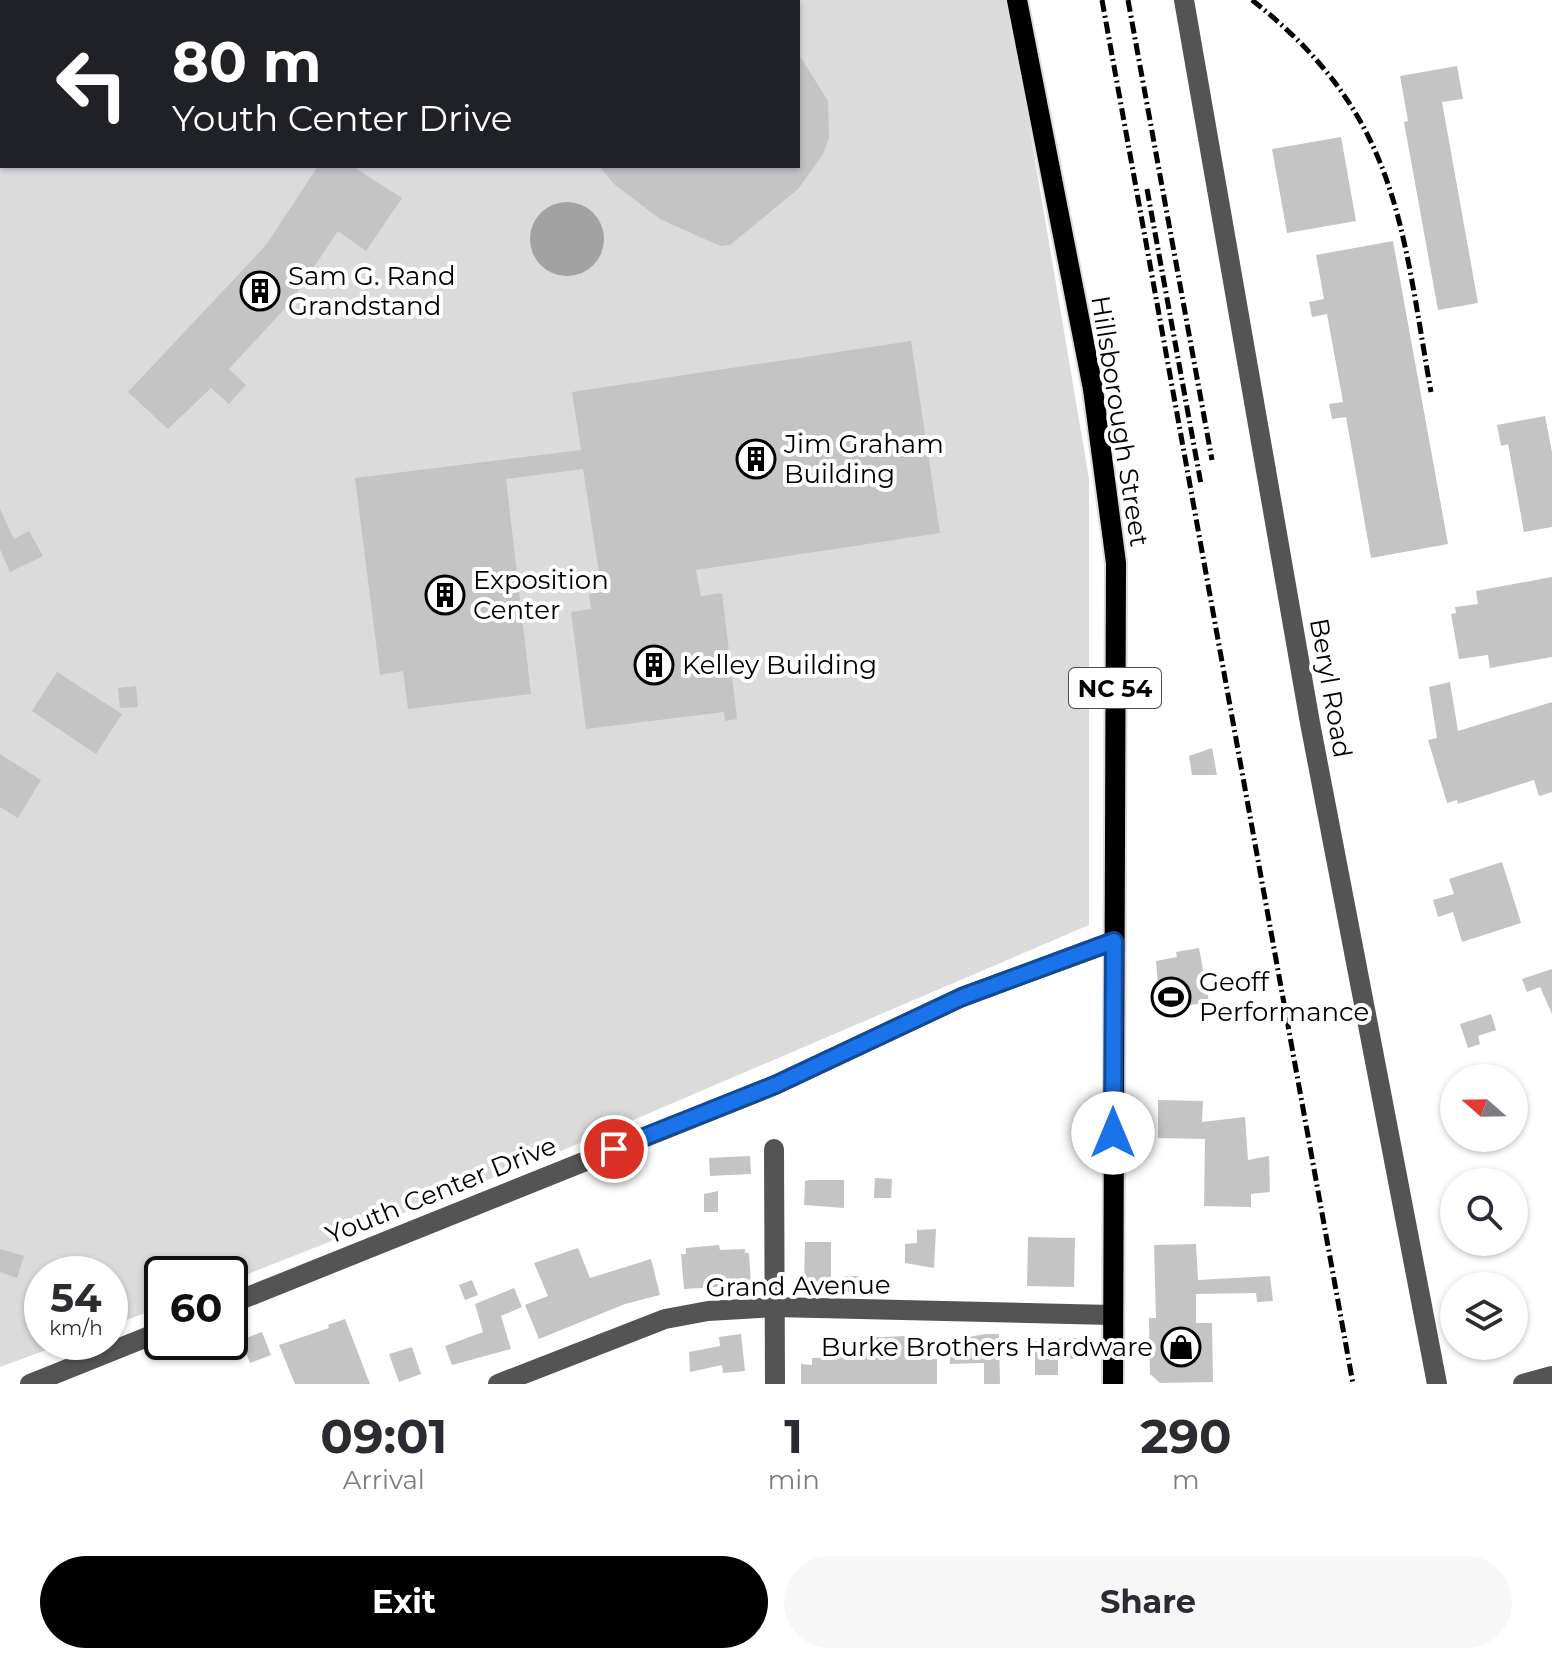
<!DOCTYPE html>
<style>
:root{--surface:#fff;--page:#f7f7f7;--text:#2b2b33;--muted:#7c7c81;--accent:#000}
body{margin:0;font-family:Montserrat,sans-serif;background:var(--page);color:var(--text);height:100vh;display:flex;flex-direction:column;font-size:30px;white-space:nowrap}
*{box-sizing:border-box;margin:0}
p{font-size:26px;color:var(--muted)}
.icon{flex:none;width:44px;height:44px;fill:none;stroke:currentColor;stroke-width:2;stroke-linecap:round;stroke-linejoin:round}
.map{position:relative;height:1384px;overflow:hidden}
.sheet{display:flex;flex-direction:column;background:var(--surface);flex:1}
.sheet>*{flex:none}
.guide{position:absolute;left:0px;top:0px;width:800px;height:168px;box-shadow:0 2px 6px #0004;background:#202124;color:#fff;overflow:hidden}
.needle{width:52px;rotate:290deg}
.buttons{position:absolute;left:1440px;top:1064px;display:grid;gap:16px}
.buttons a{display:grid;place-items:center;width:88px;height:88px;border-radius:50%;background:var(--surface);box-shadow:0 2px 6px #0004;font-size:40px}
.speed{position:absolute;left:24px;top:1256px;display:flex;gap:16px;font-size:40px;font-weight:700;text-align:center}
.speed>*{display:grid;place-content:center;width:104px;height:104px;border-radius:50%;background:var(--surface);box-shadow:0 2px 6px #0004;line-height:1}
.speed small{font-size:20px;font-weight:400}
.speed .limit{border:4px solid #111;border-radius:12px;background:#fff;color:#111}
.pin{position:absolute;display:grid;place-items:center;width:68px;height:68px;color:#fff;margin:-34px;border:4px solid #fff;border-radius:50%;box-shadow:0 2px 8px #0007}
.me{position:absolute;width:88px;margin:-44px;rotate:0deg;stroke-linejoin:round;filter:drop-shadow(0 0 6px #0008)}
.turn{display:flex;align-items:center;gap:28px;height:168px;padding:0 40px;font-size:36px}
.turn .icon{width:104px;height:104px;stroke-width:2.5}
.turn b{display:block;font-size:56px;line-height:68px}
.eta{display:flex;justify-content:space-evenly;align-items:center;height:136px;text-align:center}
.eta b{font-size:48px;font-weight:700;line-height:56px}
.button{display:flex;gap:16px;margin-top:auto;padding:16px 40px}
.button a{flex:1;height:92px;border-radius:48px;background:var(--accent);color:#fff;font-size:32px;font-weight:700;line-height:92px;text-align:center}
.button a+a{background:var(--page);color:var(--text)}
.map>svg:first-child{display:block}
.green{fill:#dbdbdb;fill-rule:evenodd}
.water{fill:#a2a2a2}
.building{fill:#c4c4c4}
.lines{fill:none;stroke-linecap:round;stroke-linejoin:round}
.major-casing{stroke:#dbdbdb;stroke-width:24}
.minor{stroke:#545454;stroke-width:20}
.major{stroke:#000;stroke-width:20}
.rail{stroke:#000;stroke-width:5;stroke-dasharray:12 4 2 4;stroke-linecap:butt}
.route-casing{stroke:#114b97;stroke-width:20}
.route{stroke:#1a73e8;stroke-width:14}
.labels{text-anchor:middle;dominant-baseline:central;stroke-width:8;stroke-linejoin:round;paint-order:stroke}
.shield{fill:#fff;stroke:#4c4c4c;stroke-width:2}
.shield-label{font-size:24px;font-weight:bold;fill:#000}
.poi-label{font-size:26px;fill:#000;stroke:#fff;text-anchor:start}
.street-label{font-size:26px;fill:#000;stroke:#fff}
</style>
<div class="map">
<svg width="1552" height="1384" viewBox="0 0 1552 1384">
<rect width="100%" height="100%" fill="#fff"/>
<path class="green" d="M0,0h1008l81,479v446l-528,226 -331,130v-7h-68v33l-52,19v-52h-68v68h26l-68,25zM2,2h796v164h-796z"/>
<circle class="water" cx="567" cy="239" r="37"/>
<g class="building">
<polygon points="798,53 828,101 829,138 823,154 798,189 730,245 720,246 660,219 614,184 599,166 798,166"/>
<polygon points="1457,66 1463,99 1442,102 1478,303 1438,310 1404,122 1408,121 1400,76"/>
<polygon points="1341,137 1356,221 1287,233 1272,149"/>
<polygon points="318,166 352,166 402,198 366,251 338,231 289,304 229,369 246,385 229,404 211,388 168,429 128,392 266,245"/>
<polygon points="1393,241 1448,544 1371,558 1346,417 1332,419 1329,404 1343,402 1327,314 1312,317 1309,302 1324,299 1316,255"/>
<polygon points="911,341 940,533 696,570 701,596 722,593 737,719 725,721 724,712 586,729 571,612 591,609 589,594 602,592 583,469 506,479 531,694 408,709 403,671 380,675 355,478 581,450 572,392"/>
<polygon points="1545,416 1552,452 1552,527 1524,532 1508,444 1501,446 1497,425"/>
<polygon points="0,509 14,539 29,531 43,556 10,572 0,549"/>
<polygon points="1552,577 1552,657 1490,668 1488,655 1459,659 1451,614 1456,613 1455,607 1478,604 1476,591"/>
<polygon points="57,672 122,714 96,754 32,711"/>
<polygon points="1450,682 1458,731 1552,702 1552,792 1539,796 1534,780 1458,804 1457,800 1447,803 1428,740 1437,738 1429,687"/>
<polygon points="136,686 138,707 120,708 118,688"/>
<polygon points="1212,748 1217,775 1192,775 1189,756"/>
<polygon points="0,754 41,780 18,818 0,807"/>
<polygon points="1502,862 1521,923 1462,942 1453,912 1438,917 1433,900 1454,894 1449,879"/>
<polygon points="1199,948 1209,1002 1160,1010 1156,961 1177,957 1176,952"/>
<polygon points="1552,969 1552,1014 1540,987 1527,992 1522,979"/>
<polygon points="1491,1014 1496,1030 1478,1036 1480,1044 1468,1048 1460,1024"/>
<polygon points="1158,1100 1203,1101 1202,1122 1245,1117 1248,1160 1269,1156 1270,1192 1251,1194 1251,1207 1204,1206 1205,1139 1158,1138"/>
<polygon points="750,1156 751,1174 710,1176 709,1158"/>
<polygon points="875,1178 892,1179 891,1198 874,1198"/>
<polygon points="809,1180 844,1180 844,1208 804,1205 805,1181"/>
<polygon points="718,1191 718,1212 704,1212 704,1194"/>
<polygon points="936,1229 934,1268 905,1263 905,1244 917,1243 917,1230"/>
<polygon points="1028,1237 1075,1238 1074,1287 1027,1286"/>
<polygon points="805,1242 831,1242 831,1284 807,1284 804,1281"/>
<polygon points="1196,1244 1198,1280 1270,1276 1273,1301 1257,1302 1256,1293 1196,1294 1196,1323 1212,1323 1213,1382 1160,1383 1150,1374 1149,1318 1156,1318 1154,1245"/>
<polygon points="719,1245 720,1250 745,1249 745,1253 749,1253 751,1285 684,1289 681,1254 686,1254 686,1248"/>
<polygon points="578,1248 590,1278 651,1259 660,1295 625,1304 539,1339 525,1305 548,1296 534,1263"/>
<polygon points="0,1249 24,1256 17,1278 0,1272"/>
<polygon points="845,1276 859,1276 859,1293 845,1292"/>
<polygon points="472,1280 478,1295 465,1300 459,1285"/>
<polygon points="514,1288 522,1307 501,1316 511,1349 452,1365 445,1346 483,1332 475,1304"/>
<polygon points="345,1319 370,1384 295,1384 279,1345 329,1328 328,1325"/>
<polygon points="262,1332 271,1355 250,1363 241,1340"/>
<polygon points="741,1334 745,1371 723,1373 722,1365 690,1372 689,1352 720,1346 719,1337"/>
<polygon points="986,1334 999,1334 1000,1384 984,1384 984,1363 950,1364 949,1340"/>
<polygon points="908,1336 908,1359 937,1359 937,1384 801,1384 801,1364 812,1365 812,1358 857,1357 857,1338"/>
<polygon points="1067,1338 1085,1338 1085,1358 1058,1359 1058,1375 1035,1375 1035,1341"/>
<polygon points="412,1347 421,1374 399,1382 389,1354"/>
</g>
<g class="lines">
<defs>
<polyline id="major" points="1017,0 1093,389 1116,563 1113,1384"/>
</defs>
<use href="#major" class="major-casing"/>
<g class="minor">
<polyline points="1184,0 1310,723 1437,1384"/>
<polyline points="774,1149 775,1384"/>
<polyline points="230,1304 775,1085 962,997 1114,941"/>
<polyline points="30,1384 162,1331"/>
<polyline points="498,1384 665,1319 708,1311 775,1307 1112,1315"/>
<polyline points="1523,1384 1552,1376"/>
</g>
<use href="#major" class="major"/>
<g class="rail">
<polyline points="1102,0 1353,1384"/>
<polyline points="1128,0 1212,460"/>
<path d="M1252,0c146,115 149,222 179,392"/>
<polyline points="1147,189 1201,484"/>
</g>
</g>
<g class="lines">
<defs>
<polyline id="route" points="614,1149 775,1085 962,997 1114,941 1113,1133"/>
</defs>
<use href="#route" class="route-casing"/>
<use href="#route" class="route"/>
</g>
<defs>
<symbol id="building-ring" viewBox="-11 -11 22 22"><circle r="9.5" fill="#fff" stroke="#000" stroke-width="1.5"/><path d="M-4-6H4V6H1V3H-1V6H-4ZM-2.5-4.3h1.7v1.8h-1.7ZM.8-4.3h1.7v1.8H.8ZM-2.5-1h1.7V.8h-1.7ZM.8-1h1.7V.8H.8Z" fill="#000"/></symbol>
<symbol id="stadium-ring" viewBox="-11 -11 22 22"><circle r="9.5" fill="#fff" stroke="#000" stroke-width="1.5"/><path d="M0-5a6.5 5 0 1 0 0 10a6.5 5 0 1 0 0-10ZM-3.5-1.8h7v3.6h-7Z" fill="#000"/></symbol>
<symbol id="shop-ring" viewBox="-11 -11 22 22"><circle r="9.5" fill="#fff" stroke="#000" stroke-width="1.5"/><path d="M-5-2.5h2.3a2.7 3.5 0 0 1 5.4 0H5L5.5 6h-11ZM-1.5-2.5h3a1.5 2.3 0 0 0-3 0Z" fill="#000"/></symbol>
</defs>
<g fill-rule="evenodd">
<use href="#building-ring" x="238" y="269" width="44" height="44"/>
<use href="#building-ring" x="734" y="437" width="44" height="44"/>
<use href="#building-ring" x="423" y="573" width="44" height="44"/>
<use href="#building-ring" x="632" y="643" width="44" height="44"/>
<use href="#stadium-ring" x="1149" y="975" width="44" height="44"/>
<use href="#shop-ring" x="1159" y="1325" width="44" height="44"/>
</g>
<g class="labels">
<rect class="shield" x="1069" y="668" width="92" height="40" rx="6"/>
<g class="shield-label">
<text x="1115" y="688">NC 54</text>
</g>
<g class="poi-label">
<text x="288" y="276">Sam G. Rand<tspan x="288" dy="30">Grandstand</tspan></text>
<text x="784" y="444">Jim Graham<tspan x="784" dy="30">Building</tspan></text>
<text x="473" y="580">Exposition<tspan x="473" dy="30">Center</tspan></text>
<text x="682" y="665">Kelley Building</text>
<text x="1199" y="982">Geoff<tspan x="1199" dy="30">Performance</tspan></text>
<text x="1153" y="1347" text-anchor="end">Burke Brothers Hardware</text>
</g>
<g class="street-label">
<text transform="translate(1120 421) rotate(81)">Hillsborough Street</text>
<text transform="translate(1331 688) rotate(80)">Beryl Road</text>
<text transform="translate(441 1190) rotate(-22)">Youth Center Drive</text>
<text transform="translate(798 1286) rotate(-1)">Grand Avenue</text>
</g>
</g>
</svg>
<div class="buttons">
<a><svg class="needle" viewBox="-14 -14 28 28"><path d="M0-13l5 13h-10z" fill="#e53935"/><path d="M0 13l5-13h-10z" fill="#7c7c81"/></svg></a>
<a><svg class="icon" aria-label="search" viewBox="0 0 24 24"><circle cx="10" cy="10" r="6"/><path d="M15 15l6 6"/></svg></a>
<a><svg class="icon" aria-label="layers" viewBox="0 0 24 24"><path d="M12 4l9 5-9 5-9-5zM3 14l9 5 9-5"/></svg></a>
</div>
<div class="speed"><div>54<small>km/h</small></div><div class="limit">60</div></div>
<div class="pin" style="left:614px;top:1149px;background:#d93025"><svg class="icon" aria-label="arrive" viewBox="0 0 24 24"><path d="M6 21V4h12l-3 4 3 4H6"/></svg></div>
<svg class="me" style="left:1113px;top:1133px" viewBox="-20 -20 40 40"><circle r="19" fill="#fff"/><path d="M0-13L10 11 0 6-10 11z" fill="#1a73e8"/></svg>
<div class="guide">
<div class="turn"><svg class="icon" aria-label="left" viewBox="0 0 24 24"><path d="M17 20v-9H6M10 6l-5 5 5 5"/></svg><div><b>80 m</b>Youth Center Drive</div></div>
</div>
</div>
<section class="sheet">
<div class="eta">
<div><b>09:01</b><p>Arrival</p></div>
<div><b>1</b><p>min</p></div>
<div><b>290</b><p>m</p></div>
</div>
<div class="button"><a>Exit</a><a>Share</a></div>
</section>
